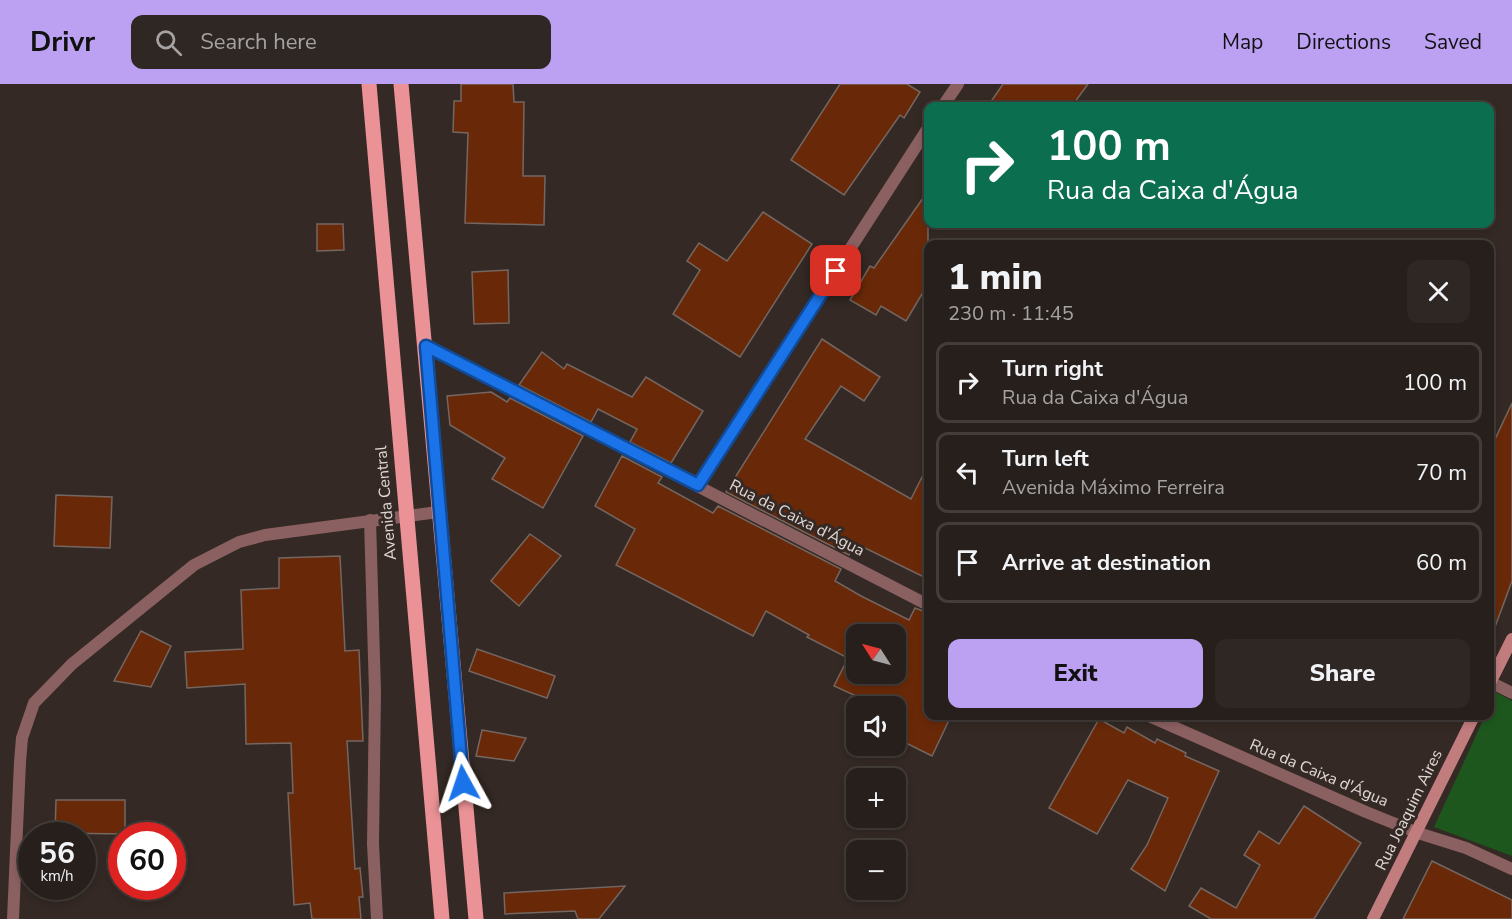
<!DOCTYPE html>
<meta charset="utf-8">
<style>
:root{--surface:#271f1b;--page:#2f2724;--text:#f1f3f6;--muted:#a4a2a3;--line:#433d3a;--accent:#bca0f2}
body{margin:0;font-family:"Nunito Sans",sans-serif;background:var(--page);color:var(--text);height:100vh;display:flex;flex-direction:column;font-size:22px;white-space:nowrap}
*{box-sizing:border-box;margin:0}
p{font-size:20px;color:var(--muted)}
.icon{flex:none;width:33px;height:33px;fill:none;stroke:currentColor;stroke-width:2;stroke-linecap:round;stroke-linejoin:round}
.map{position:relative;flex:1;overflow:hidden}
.panel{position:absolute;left:924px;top:156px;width:570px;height:480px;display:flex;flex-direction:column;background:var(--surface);border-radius:12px;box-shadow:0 3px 9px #0003,0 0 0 2px var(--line)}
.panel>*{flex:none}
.banner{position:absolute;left:924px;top:18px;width:570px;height:126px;border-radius:12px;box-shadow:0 3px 9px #0003,0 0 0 2px var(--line);background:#0b6e4f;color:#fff;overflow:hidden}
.needle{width:39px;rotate:306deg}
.fabs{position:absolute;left:846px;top:540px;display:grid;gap:12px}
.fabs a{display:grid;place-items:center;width:60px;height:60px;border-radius:12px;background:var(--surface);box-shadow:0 3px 9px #0003,0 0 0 2px var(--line);font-size:30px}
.speed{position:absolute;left:18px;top:738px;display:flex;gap:12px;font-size:30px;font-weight:700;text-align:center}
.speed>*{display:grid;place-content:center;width:78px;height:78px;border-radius:50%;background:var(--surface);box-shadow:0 3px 9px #0003,0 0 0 2px var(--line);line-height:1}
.speed small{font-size:15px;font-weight:400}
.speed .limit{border:9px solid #d22;background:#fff;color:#111}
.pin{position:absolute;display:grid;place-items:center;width:51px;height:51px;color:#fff;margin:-26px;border-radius:12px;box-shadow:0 3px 9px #0006}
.me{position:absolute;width:66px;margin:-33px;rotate:355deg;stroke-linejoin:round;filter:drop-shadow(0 0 4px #0008)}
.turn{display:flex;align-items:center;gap:21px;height:126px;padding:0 24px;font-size:27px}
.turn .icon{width:78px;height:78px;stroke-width:2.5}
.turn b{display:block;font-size:42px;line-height:51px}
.round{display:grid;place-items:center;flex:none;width:63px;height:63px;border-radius:12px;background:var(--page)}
.overview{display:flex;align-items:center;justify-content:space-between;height:102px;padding:0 24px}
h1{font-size:36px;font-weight:800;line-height:45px}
.action{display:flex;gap:12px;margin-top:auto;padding:12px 24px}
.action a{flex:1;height:69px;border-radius:12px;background:var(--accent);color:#111;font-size:24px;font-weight:800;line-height:69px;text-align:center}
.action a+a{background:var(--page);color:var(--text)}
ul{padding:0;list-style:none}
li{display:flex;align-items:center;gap:18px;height:81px;margin:0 12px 9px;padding:0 12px;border:3px solid var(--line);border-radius:12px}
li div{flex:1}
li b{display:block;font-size:22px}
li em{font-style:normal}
header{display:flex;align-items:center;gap:36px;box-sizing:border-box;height:84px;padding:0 30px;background:var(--accent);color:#111}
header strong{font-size:28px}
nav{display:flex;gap:33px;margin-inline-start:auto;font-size:21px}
.search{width:420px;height:54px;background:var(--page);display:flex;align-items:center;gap:15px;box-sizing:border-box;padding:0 21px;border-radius:12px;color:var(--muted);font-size:22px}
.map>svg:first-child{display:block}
.green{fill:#1e571d}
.building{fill:#692908;stroke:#746661;stroke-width:1.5;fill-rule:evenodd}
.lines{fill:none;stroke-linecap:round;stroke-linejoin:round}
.street{stroke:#8b6061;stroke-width:12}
.secondary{stroke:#c17c7e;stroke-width:12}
.primary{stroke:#ea9295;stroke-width:15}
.route-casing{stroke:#114b97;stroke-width:15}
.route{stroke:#1a73e8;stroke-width:10}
.labels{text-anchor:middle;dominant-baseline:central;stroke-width:6;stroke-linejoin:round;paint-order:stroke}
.street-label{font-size:16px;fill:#e0d8d5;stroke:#342924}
</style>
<header>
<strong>Drivr</strong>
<div class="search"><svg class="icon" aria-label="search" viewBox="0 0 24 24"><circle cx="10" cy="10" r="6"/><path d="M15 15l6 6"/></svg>Search here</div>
<nav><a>Map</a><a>Directions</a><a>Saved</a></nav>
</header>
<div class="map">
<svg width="1512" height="835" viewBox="0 0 1512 835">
<rect width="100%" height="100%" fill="#342924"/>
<polygon class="green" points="1495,608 1512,617 1512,772 1434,743 1485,632 1490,632 1490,621"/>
<g class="building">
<polygon points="461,0 513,0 514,18 524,18 523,92 545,92 544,141 465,139 468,49 453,48 454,17 461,17"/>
<polygon points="840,0 907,0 920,8 904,34 900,31 844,111 791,76"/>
<polygon points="1003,0 1088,0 1072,22 988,22"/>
<polygon points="928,107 928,200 906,237 881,222 876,231 850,216 870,182 874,184"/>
<polygon points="763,128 812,160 740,273 673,230 700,186 687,177 699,159 727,177"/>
<polygon points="317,140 343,140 344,166 317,167"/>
<polygon points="508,186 509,239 474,240 472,188"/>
<polygon points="822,255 880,293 864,317 841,302 805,355 911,415 928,381 928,495 855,459 849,471 726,408"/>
<polygon points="542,268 564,285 567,280 632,313 646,293 703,327 671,379 630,358 637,345 598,325 591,338 519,301"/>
<polygon points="491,308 507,318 510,314 583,352 543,424 492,395 505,374 450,341 447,312"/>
<polygon points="1512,319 1512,497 1492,551 1490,551 1490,366"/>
<path d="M622,372l40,21 -4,6 55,30 5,-7 123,63 -6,12 26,15 48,24 6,-12 13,5v103h23l-19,40 -36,-18v-32h-18l-44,-20 14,-28 -41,-21 2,-2 -43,-24 -13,25 -137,-71 19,-36 -40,-23zM856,550h40v40h-40z"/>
<polygon points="56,411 112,413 110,464 54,462"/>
<polygon points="530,450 561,472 519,522 491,497"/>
<polygon points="340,472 345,567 359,566 363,657 347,657 355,785 360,784 363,813 359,813 361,835 312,835 310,819 294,821 288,709 293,709 291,659 246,660 245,600 187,604 185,568 243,565 241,506 279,504 279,474"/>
<polygon points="141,547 171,562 151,603 114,597"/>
<polygon points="477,565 555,592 547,614 469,587"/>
<polygon points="1099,635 1124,649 1127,643 1155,659 1157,655 1186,669 1185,672 1219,687 1165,807 1131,785 1147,761 1168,714 1128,696 1097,750 1049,724"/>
<polygon points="482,646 526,654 514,677 476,672"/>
<polygon points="56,716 125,716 125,750 55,749"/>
<polygon points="1304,722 1361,759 1314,835 1211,835 1189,822 1201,804 1236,824 1260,781 1244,771 1259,747 1279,760"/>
<polygon points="1432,777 1512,816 1512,835 1403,835"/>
<polygon points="625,802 599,835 578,835 575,827 505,830 504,809"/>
</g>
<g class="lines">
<g class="street">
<polyline points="943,22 958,0"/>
<polyline points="426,262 928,521"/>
<polyline points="698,401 928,44"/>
<polyline points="370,436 375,608 373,760 377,835"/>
<polyline points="1490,598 1512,609"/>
<polyline points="1149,632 1366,728 1418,749 1466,764 1512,785"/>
<polyline points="13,835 20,678 22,654 34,619 72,580 194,481 239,458 265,451 438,428"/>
</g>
<g class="secondary">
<polyline points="1490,599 1512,555"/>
<polyline points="1373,835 1474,632"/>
</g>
<g class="primary">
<polyline points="369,0 442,835"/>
<polyline points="401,0 476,835"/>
</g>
</g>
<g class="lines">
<defs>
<polyline id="route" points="463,699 426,262 698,401 836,187"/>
</defs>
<use href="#route" class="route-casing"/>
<use href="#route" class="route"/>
</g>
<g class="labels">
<g class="street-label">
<text transform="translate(386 419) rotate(-95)">Avenida Central</text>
<text transform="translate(797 434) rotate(27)">Rua da Caixa d'Água</text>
<text transform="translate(1319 689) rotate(23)">Rua da Caixa d'Água</text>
<text transform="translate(1409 726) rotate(-64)">Rua Joaquim Aires</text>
</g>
</g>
</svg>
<div class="fabs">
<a><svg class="needle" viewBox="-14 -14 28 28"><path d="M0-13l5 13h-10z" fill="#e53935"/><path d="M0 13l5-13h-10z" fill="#a4a2a3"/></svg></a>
<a><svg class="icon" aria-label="sound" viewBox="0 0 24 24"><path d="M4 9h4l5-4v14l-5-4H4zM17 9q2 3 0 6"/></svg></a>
<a>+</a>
<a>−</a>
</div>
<div class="speed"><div>56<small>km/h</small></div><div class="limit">60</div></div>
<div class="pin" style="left:836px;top:187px;background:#d93025"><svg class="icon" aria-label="arrive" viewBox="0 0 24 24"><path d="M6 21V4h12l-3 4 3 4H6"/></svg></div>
<svg class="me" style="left:463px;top:699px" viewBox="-20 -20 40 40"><path d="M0-17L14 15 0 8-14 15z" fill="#1a73e8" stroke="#fff" stroke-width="4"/></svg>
<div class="banner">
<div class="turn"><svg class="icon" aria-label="right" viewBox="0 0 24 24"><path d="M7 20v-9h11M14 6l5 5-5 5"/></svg><div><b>100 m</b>Rua da Caixa d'Água</div></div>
</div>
<section class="panel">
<div class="overview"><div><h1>1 min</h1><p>230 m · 11:45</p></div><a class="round"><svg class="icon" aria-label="close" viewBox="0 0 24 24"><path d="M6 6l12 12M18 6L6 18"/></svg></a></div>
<ul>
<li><svg class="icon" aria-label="right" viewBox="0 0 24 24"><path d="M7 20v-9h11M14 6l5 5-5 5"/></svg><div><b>Turn right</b><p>Rua da Caixa d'Água</p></div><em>100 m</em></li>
<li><svg class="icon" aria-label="left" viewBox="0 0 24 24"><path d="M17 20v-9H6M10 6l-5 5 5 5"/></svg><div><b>Turn left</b><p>Avenida Máximo Ferreira</p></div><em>70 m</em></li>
<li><svg class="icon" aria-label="arrive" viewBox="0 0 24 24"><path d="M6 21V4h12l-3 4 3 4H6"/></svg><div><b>Arrive at destination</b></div><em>60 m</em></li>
</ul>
<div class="action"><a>Exit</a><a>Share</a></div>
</section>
</div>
